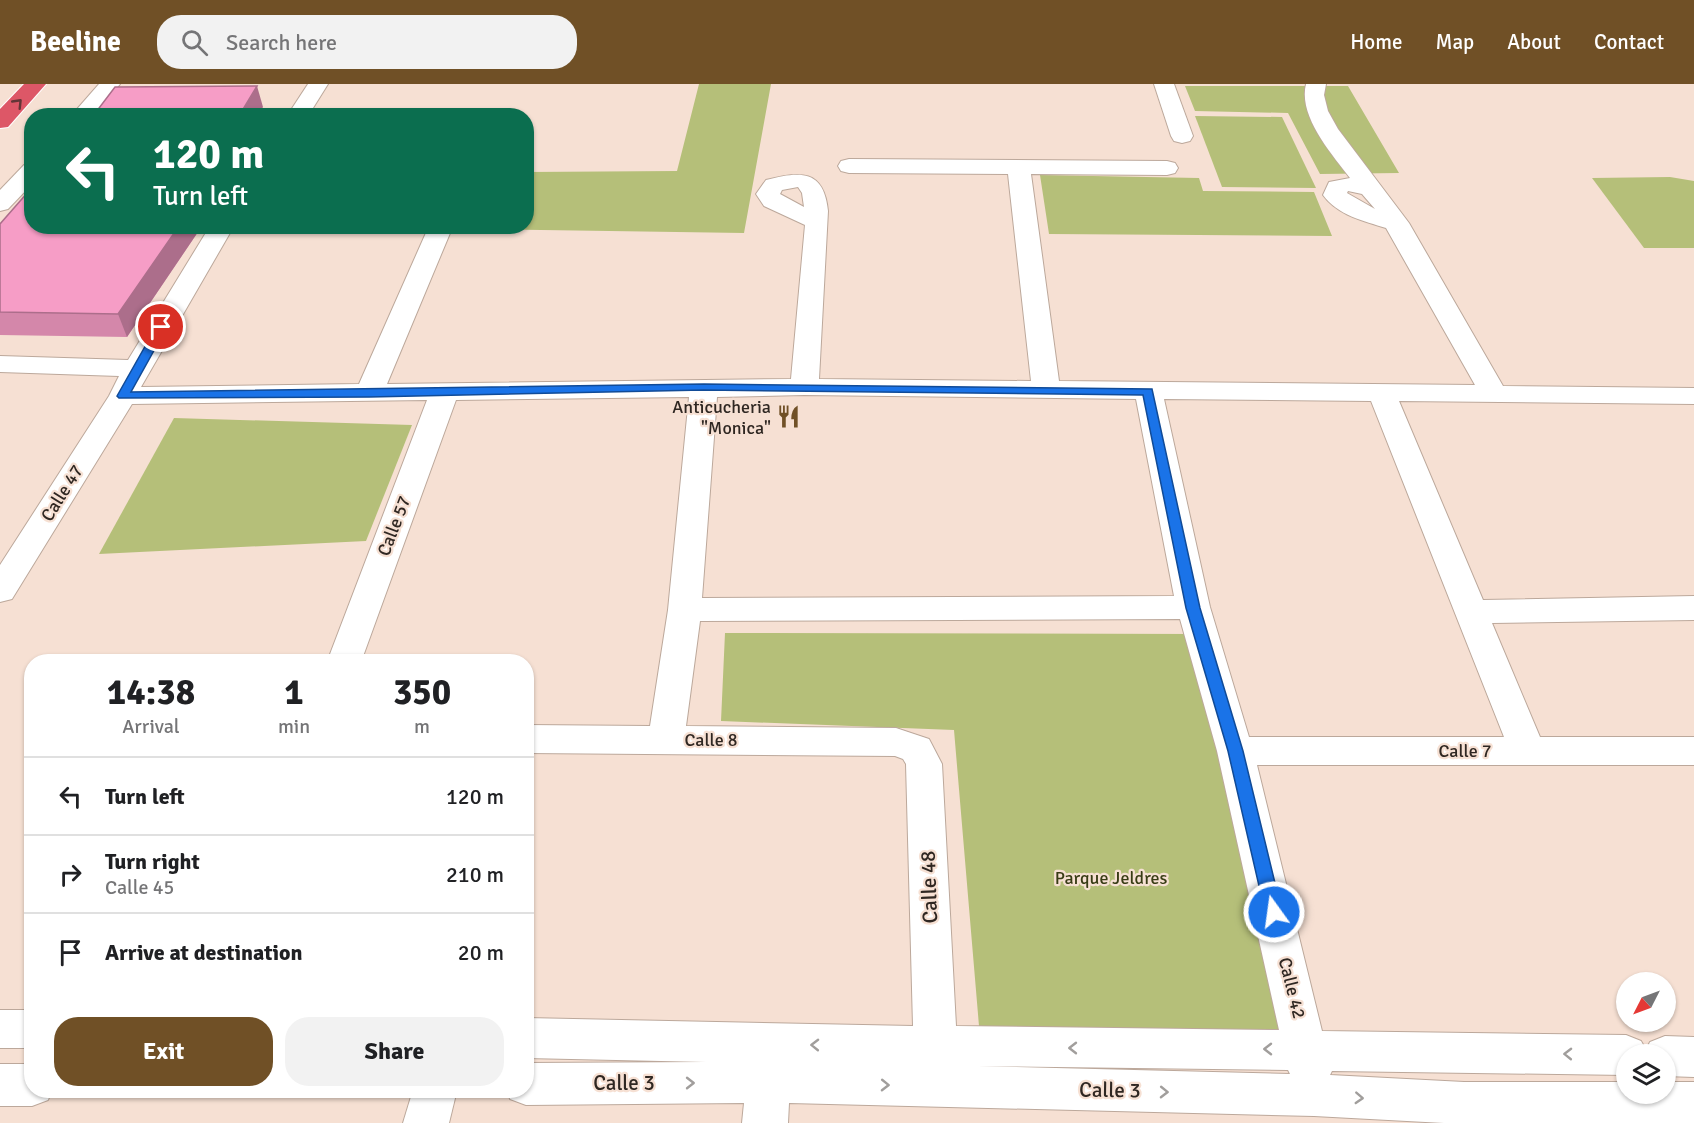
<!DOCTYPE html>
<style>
:root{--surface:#fff;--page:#f2f2f2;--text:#202124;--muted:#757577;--line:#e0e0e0;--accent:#705026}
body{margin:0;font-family:Signika,sans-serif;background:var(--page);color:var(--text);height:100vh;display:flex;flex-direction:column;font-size:22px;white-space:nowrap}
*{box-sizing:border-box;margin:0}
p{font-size:20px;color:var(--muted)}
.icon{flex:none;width:33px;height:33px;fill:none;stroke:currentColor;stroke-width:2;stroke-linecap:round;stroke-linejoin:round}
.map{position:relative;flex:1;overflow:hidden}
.sheet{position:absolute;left:24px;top:570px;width:510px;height:444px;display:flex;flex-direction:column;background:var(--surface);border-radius:24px;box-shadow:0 2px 4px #0004}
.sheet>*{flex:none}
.guide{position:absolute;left:24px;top:24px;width:510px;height:126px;border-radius:24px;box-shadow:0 2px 4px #0004;background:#0b6e4f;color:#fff;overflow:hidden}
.needle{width:39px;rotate:228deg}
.controls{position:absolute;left:1616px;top:888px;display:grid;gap:12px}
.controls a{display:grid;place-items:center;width:60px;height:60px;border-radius:50%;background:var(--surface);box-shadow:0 2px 4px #0004;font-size:30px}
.pin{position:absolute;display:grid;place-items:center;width:51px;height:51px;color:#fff;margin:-26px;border:3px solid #fff;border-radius:50%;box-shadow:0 2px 6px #0007}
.me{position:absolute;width:66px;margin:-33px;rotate:346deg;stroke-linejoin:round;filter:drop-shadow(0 0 4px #0008)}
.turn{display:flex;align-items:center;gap:21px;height:126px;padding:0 30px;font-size:27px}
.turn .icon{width:78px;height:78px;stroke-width:2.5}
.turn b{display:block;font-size:42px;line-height:51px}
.eta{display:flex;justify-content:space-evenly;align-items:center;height:102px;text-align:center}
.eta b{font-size:36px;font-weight:700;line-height:42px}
.primary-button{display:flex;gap:12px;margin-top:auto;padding:12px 30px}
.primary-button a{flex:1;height:69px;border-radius:24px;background:var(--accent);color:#fff;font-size:24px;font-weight:700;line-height:69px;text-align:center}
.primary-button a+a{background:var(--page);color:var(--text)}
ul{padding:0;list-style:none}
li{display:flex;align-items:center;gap:18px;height:78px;padding:0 30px;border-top:2px solid var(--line)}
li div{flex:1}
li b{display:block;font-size:22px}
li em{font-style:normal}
header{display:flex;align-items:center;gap:36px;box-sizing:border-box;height:84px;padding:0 30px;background:var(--accent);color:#fff}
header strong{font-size:28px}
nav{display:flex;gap:33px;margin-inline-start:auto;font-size:21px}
.search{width:420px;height:54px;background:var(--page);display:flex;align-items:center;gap:15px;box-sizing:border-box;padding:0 21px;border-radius:24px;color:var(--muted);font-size:22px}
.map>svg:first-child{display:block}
.green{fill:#b5bf79}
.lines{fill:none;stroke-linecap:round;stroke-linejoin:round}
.minor-casing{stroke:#bca89b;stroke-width:2}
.highway-casing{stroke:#fff;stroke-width:2}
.minor{fill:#fff;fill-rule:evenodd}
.highway{fill:#dd5767;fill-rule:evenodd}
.wall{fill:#d487aa}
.shaded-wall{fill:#ac6e8b}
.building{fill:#f69dc6;stroke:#ac6e8b;stroke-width:1.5}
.oneway{stroke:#633537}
.oneway2{stroke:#a19e9c}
.route{fill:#1a73e8;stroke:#114b97;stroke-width:1.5}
.labels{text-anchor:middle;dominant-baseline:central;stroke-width:4.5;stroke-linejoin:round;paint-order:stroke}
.poi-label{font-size:18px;fill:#2f2722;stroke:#f6e0d3;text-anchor:end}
.street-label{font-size:18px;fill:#2f2722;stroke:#f6e0d3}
.park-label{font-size:18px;fill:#383c15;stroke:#f6e0d3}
.near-street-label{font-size:21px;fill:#2f2722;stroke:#f6e0d3}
</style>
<header>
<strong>Beeline</strong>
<div class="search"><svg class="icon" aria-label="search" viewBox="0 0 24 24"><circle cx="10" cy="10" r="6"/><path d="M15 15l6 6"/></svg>Search here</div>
<nav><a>Home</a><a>Map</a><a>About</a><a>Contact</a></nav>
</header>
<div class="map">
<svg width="1694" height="1039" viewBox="0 0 1694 1039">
<rect width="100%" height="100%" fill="#f6e0d3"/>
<g class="green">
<polygon points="699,0 771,0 744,149 466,145 467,143 526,142 527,88 677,87"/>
<polygon points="1185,2 1348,2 1399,89 1320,90 1288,29 1195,27"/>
<polygon points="1195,32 1282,33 1316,104 1222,103"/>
<polygon points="1040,91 1199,94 1203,107 1314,108 1332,152 1049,150"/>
<polygon points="1670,93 1694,97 1694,164 1644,164 1592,94"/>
<polygon points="174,334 412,341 366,457 99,470"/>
<polygon points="725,549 1198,550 1296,947 979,942 954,646 721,637"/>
</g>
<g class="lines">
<defs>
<g id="minor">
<polygon points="99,0 120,0 93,32 71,32"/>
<polygon points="308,0 328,0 308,32 287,32"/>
<polygon points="1154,0 1174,0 1193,52 1190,57 1182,59 1174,57 1171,52"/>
<path d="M1306,0h20l-2,11 4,16 10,18 71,94 94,163 191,2v16l-295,-3 84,199 211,-4v24l-202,3 48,114h154v28h-437l65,266 304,4 15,6 5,9 4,-8 15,-6 29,1v40l-29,-1v-22h-39v21l-294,-4 -2,4 134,7h162v12h39v-12h29v41h-250l-130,-7 -525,-13 -1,20h-46l2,-20 -218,2 -16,-6 -3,-9h19v-27l180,-1 -180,-4v-40l387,8 -7,-262 -3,-5 -8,-3 -369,-3v-28l124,1 18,-116 21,-213 -233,3 -95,262h-34l100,-262 -295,4 -120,195 -12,3v-37l109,-169 10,-20 -119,-4v-16l128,4 82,-134h24l-93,161 218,-3 70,-158h24l-66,158 404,-5 14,-154 -41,-19 -8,-12 10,-14c34,-9 58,-11 62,31l-9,168 212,2 -23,-207 -159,-1 -8,-2 -3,-5 3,-5 8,-2 318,2 8,2 3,5 -3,5 -8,2 -136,-1 28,207 416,4 -89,-157c-22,-7 -49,-13 -63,-33l6,-13 21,-4c-19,-25 -52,-62 -44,-94zM798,103l4,6 2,14 -24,-13 2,-4zM1348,107l14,3 13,15 -28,-16zM804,311l332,4 38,197 -472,2 15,-201zM1164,315l207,2 133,336h-255l-39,-130zM1180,535l37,132 62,279 -323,-4 -14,-262 -13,-25 -33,-11 -210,-2 14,-105zM977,982l311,4 2,4z"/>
<polygon points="32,79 32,100 8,125 0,127 0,106 24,81"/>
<rect x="0" y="926" width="32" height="38"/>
<polygon points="0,980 32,980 32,1006 52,1006 48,1016 32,1022 0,1022"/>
<polygon points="413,1006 457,1006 449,1039 403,1039"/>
</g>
<polygon id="highway" points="24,0 46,0 8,43 0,44 0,25"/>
</defs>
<use href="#minor" class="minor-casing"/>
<use href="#highway" class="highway-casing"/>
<use href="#minor" class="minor"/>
<use href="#highway" class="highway"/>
</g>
<polygon class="wall" points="0,140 32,142 202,142 127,253 0,251"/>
<g class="shaded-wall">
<polygon points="257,2 263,23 258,32 239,32"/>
<polygon points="179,142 202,142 127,253 118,230"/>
</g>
<g class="building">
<polygon points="257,2 239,32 93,32 115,3"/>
<polygon points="28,108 32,108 32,142 179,142 118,230 0,228 0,140"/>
</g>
<defs><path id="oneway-chevron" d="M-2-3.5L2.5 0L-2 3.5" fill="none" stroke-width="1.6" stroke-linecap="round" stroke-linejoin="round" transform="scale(1.5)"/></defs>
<use class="oneway" href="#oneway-chevron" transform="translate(18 19) rotate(-46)"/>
<g class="oneway2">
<use href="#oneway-chevron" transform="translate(815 961) rotate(-179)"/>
<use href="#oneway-chevron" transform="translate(1073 964) rotate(-180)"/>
<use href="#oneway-chevron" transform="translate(1268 965) rotate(-180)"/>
<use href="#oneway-chevron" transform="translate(1568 970) rotate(-179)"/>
<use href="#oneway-chevron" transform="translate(690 999)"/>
<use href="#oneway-chevron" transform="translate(885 1001) rotate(1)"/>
<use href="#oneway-chevron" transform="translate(1164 1008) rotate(1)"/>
<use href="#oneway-chevron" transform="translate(1359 1014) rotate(3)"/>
</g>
<polygon class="route" points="161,240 167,243 131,308 704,300 1152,305 1200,524 1243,667 1282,828 1280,833 1274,835 1268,833 1265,828 1228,667 1186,524 1143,311 704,306 369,313 119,314 117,312 156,243"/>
<defs>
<symbol id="restaurant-bare" viewBox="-9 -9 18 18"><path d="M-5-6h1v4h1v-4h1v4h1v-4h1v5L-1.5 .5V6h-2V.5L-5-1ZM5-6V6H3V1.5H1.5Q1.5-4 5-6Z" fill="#705026" stroke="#f6e0d3" stroke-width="2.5" paint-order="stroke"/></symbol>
</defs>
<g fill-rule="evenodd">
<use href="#restaurant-bare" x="772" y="316" width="33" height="33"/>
</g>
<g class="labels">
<g class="poi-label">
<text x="771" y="323">Anticucheria<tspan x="771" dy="21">"Monica"</tspan></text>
</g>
<g class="street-label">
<text transform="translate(62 409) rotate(-58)">Calle 47</text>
<text transform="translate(394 442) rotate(-69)">Calle 57</text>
<text x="711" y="656">Calle 8</text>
<text x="1465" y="667">Calle 7</text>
<text transform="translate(1292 904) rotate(76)">Calle 42</text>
</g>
<g class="park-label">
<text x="1111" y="794">Parque Jeldres</text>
</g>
<g class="near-street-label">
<text transform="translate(929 803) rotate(-92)">Calle 48</text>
<text x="624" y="999">Calle 3</text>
<text transform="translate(1110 1006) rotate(1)">Calle 3</text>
</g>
</g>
</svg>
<div class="controls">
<a><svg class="needle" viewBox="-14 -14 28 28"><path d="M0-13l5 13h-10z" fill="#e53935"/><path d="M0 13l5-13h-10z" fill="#757577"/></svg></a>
<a><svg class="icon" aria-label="layers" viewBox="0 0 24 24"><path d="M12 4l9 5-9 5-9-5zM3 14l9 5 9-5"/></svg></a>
</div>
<div class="pin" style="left:161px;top:243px;background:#d93025"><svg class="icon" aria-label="arrive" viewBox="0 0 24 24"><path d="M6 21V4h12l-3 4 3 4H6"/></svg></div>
<svg class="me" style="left:1274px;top:828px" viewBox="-20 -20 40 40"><circle r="17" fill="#1a73e8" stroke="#fff" stroke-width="3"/><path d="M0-11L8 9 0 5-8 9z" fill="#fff"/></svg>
<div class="guide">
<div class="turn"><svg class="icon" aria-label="left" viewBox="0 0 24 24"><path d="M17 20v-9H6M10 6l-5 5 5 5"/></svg><div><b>120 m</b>Turn left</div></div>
</div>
<section class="sheet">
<div class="eta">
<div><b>14:38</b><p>Arrival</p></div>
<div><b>1</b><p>min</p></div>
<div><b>350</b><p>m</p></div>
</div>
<ul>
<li><svg class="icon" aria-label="left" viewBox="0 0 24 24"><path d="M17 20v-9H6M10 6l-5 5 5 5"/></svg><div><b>Turn left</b></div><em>120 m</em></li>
<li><svg class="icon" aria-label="right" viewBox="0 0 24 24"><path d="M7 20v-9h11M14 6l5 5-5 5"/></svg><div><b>Turn right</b><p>Calle 45</p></div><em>210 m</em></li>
<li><svg class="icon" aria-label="arrive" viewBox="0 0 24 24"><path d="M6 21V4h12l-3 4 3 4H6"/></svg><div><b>Arrive at destination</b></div><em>20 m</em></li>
</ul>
<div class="primary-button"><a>Exit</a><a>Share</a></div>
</section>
</div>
